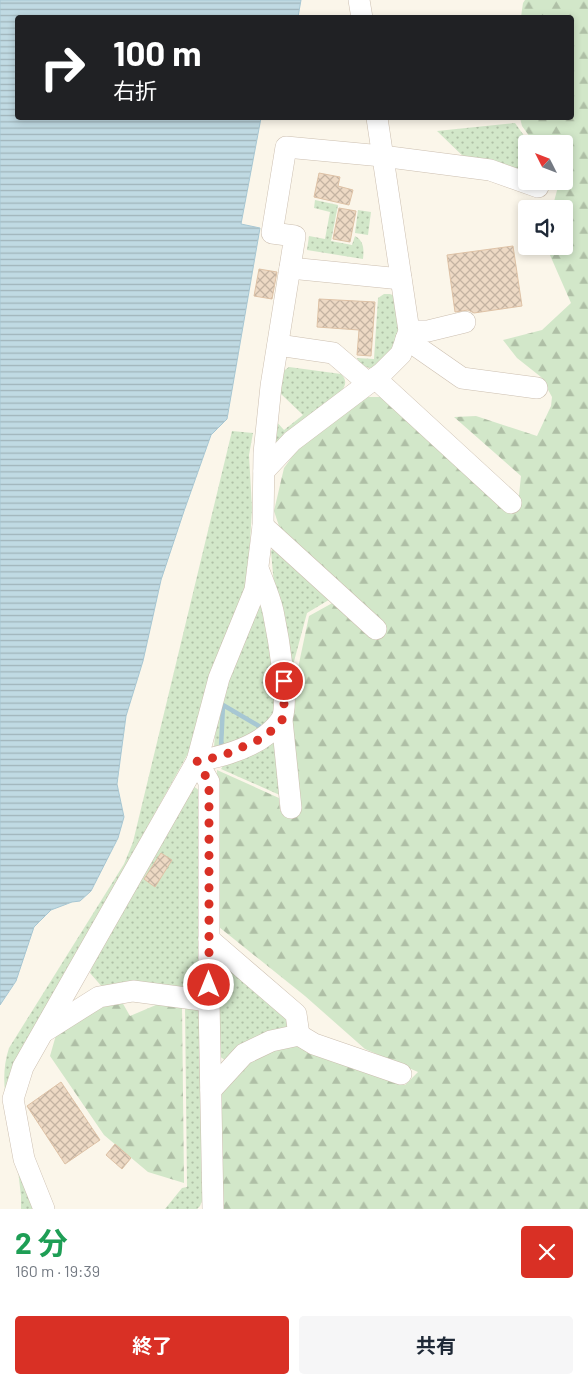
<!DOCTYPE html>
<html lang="ja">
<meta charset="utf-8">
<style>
:root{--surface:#fff;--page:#f6f6f7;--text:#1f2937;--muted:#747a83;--accent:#d93025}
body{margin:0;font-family:Barlow,"Noto Sans JP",sans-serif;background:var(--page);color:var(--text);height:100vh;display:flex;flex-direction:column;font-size:19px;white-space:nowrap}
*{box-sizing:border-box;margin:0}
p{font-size:16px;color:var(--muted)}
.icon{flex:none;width:28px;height:28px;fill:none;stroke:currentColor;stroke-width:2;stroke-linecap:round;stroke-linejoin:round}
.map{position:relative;height:1209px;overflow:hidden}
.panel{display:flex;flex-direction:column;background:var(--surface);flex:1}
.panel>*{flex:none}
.hud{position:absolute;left:15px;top:15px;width:559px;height:105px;border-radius:5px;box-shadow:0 2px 8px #0003;background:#202124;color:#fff;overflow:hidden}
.needle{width:32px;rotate:312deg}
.tools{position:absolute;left:518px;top:135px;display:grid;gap:10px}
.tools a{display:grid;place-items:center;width:55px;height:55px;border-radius:5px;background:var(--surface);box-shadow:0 2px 8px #0003;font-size:25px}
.pin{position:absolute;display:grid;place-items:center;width:42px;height:42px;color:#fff;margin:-21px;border:2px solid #fff;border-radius:50%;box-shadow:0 1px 5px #0007}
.me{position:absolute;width:55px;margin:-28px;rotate:0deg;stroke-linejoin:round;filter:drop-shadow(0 0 4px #0008)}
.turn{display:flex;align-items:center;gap:18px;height:105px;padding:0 15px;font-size:22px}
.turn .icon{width:65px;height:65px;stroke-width:2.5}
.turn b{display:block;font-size:35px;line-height:42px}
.round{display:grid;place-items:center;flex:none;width:52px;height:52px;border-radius:5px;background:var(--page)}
.overview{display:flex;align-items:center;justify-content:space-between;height:85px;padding:0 15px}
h1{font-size:30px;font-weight:700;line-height:38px;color:#1e9e55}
.button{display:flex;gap:10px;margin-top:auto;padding:10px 15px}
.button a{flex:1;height:58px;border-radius:5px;background:var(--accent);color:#fff;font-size:20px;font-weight:700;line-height:58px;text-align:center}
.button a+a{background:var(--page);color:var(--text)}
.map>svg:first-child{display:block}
.grass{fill:url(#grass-dots)}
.forest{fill:url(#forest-firs)}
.water{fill:url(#water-rules);stroke:#a7c7d3}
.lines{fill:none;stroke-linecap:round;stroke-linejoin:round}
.stream{stroke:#a7c7d3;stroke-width:4.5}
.building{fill:url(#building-cross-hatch);stroke:#dec2a6}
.minor-casing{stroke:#ccbfb0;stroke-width:22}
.minor{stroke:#fff;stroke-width:21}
.route{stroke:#d93025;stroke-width:9;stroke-dasharray:0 16.2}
</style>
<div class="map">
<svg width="588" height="1209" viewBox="0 0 588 1209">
<defs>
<pattern id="grass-dots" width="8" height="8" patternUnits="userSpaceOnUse" patternTransform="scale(1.25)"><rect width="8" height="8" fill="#d2e7c9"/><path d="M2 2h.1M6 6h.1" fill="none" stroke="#afbfa6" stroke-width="1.8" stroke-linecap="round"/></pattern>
<pattern id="forest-firs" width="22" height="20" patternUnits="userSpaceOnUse" patternTransform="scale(1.25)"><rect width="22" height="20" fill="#d2e7c9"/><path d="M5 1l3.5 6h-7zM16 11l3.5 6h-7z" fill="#afbfa6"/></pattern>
<pattern id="water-rules" width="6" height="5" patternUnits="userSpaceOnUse" patternTransform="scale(1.25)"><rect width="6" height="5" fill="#c0dae3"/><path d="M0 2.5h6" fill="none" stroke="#a0b4ba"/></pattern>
<pattern id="building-cross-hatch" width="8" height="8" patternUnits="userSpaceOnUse" patternTransform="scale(1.25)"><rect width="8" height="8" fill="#edd9c4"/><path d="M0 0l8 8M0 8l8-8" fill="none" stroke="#c4b3a2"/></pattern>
</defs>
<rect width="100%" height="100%" fill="#fbf6ea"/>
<g class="grass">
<polygon points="515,123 530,144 526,144 526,174 468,161 437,131"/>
<path d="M315,200l23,5 -7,36 21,4 3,-9c9,5 9,13 8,23l-56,-9 2,-14 16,3 5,-27 -16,-4z"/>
<polygon points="358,210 371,212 368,235 355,233"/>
<path d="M384,294h6l5,2 5,28 -6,24 -18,21c-9,-1 -15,-3 -19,-11l17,1 4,-61z"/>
<path d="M289,367l52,7c6,6 5,10 1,17l-64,50 -5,2 2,-23 9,10 19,-15 -23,-22 2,-21z"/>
<path d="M232,431l21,2 -4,22 3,53 -4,70 -57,170 -165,298 -19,63c-3,-21 -5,-40 2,-61l115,-184 9,-22z"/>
<polygon points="275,547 332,598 307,613 289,680 274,585 271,551"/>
<polygon points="261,603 269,609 279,712 259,736 214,747 218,704"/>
<polygon points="276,733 282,796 221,769 226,761"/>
<polygon points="193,786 200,791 203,975 195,986 187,990 104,989 90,973 93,964"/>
<polygon points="224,970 235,970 290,1016 292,1028 226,1061 218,1055 218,974"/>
<polygon points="185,1005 198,1010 203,1020 204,1196 200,1206 197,1209 165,1209 182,1188 187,1187"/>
<polygon points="17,1161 33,1209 21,1209 21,1196"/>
</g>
<g class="forest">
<polygon points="525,0 588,0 588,1209 224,1209 219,1092 252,1054 292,1043 405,1085 418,1072 365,1049 305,996 219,927 217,770 279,798 280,811 299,809 290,706 309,616 336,601 280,529 274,511 284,468 299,447 366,397 383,397 518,505 521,476 454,417 476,416 537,436 551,406 552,397 541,377 517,358 503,340 542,330 571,303 546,246 564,246 564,209 552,209 559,183 558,181 564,181 564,144 535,144 522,126 520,118 571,118 571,18 521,17 523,3"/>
<polygon points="122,1002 130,1016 163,1002 182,1004 184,1183 148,1172 104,1135 50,1056 56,1035 96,1007"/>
</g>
<polygon class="water" points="0,0 301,0 298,17 18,18 18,118 261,118 241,224 260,228 227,419 211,435 184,511 161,580 143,661 126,716 117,784 124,817 118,838 91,891 80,901 72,902 51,910 34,927 16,981 0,1005"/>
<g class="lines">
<polyline class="stream" points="221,747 223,705 264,729"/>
</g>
<g class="building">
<polygon points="319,173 340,177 338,186 353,190 349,205 314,197"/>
<polygon points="339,208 356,211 350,242 333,239"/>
<polygon points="513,246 522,306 474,313 468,310 455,312 447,255"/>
<polygon points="259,269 277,272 272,299 254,296"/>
<polygon points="319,299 375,302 371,356 357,355 359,330 317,327"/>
<polygon points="161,853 172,860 155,887 144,879"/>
<polygon points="61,1082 100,1140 65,1164 27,1106"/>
<polygon points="115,1144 131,1158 122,1169 106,1155"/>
</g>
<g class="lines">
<defs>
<g id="minor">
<polyline points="359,0 362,18"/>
<polyline points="290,268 401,279"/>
<polyline points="409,331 428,331 465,322"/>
<polyline points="406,339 462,378 537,388"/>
<polyline points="278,345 333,353 368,383"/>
<polyline points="375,378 511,503"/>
<polyline points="264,471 292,441 382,373 401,354 409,331 377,118"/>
<polyline points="263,526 376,629"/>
<polyline points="282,720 291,808"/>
<polyline points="209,939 296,1014 299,1035"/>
<polyline points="45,1031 99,997 133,991 209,1001"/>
<polyline points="211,1090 244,1054 271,1041 299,1035 314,1044 401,1074"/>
<path d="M44,1209l-20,-50 -11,-60 10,-32 174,-306c29,-5 66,-15 84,-41 10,-14 -4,-90 -8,-109 -3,-13 -9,-27 -14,-40"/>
<polyline points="213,1209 209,1001 209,782 197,761 219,678 255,590 263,526 264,453 271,386 295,236 272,233 286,147 382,156 490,170 538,187"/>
</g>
</defs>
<use href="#minor" class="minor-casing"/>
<use href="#minor" class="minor"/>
</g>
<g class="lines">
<polyline class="route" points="209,985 209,782 197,761 222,756 265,737 282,720 284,713 284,681"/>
</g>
</svg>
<div class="tools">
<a><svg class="needle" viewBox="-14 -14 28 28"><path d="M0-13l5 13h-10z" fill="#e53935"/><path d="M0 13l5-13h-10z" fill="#747a83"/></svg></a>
<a><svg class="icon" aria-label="sound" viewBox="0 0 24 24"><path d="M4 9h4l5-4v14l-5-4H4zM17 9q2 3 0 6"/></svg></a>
</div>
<div class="pin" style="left:284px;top:681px;background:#d93025"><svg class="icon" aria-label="arrive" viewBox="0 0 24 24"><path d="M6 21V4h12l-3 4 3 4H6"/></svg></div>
<svg class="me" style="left:209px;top:985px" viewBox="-20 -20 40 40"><circle r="17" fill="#d93025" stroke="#fff" stroke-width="3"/><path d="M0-11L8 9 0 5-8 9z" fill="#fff"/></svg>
<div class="hud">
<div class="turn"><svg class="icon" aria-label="right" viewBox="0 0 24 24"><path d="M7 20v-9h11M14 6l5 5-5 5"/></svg><div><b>100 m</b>右折</div></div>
</div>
</div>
<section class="panel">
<div class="overview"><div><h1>2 分</h1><p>160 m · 19:39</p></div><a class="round" style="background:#d93025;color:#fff"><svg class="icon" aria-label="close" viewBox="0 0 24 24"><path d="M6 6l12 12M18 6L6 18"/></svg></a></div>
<div class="button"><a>終了</a><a>共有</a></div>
</section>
